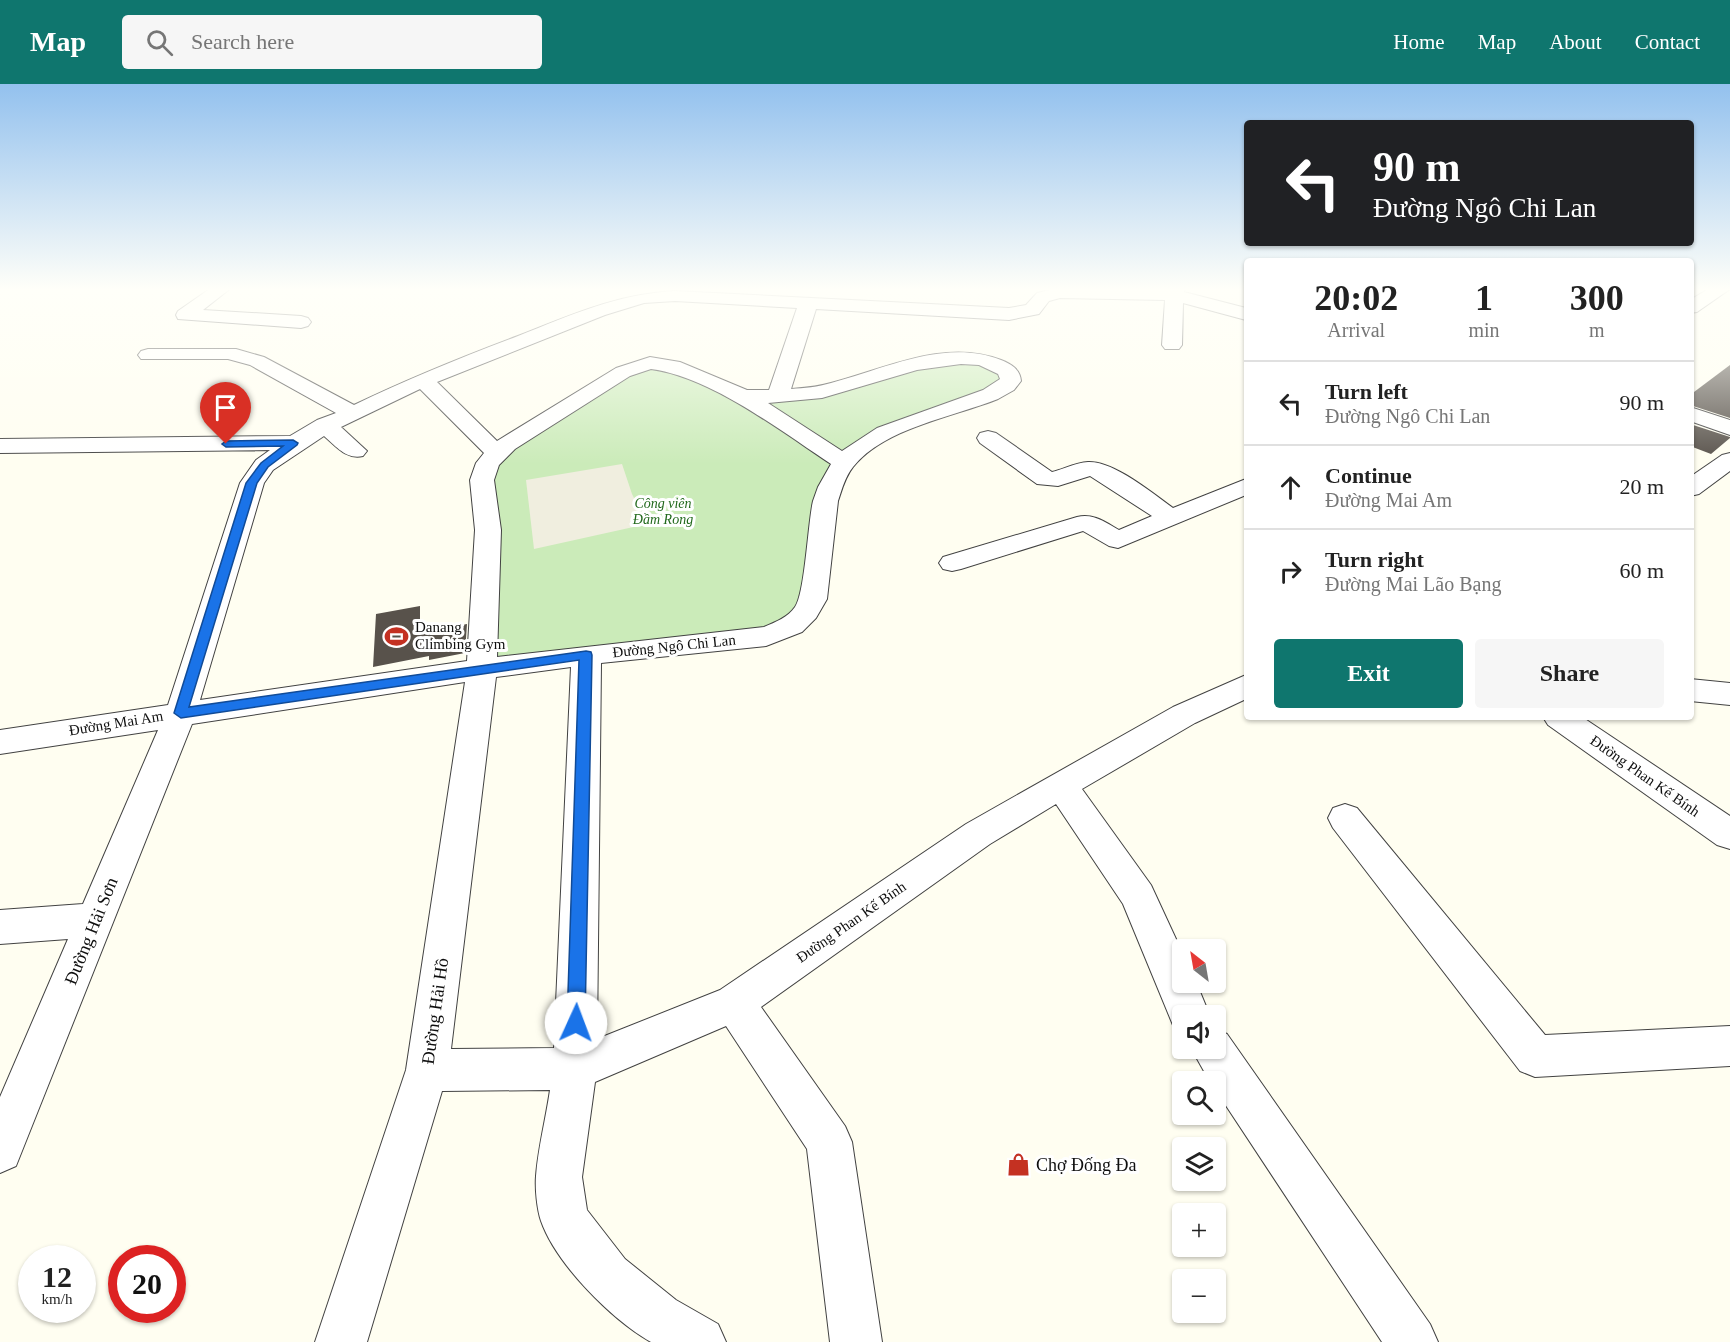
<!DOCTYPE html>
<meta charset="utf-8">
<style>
:root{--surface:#fff;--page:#f6f6f6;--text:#222;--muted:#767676;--line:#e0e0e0;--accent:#0f766e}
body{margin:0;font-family:"Times New Roman",serif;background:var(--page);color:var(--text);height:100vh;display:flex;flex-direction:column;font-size:22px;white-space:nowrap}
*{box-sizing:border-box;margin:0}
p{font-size:20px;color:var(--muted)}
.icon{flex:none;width:33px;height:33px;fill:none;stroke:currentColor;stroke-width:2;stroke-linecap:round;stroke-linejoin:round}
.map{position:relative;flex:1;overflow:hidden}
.details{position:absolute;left:1244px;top:174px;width:450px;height:462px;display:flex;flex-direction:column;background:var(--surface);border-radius:6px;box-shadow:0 2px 4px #0004}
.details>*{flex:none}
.hud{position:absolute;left:1244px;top:36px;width:450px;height:126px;border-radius:6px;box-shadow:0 2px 4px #0004;background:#202124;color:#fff;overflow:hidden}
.needle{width:39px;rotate:329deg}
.buttons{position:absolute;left:1172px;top:855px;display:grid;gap:12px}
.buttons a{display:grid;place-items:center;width:54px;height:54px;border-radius:6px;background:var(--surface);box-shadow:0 2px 4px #0004;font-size:30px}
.speed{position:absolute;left:18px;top:1161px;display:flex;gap:12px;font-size:30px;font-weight:700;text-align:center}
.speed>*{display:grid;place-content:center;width:78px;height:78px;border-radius:50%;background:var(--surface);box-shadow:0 2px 4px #0004;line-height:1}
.speed small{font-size:15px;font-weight:400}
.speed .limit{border:9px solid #d22;background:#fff;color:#111}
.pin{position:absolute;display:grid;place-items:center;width:51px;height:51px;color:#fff;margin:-62px -26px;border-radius:50% 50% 50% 0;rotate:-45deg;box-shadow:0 0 6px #0007}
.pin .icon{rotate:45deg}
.me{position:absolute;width:66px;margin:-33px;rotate:2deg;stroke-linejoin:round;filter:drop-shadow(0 0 4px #0008)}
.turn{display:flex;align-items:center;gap:21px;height:126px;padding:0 30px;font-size:27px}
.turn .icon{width:78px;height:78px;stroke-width:2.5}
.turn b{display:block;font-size:42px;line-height:51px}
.eta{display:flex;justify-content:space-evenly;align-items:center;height:102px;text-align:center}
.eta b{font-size:36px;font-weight:700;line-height:42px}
.cta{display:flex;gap:12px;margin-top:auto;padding:12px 30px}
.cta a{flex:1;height:69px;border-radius:6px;background:var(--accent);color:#fff;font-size:24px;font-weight:700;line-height:69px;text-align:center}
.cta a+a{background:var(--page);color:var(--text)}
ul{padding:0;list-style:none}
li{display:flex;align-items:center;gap:18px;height:84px;padding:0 30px;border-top:2px solid var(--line)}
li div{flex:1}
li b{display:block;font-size:22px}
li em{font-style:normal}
header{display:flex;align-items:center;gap:36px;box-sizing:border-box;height:84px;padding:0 30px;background:var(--accent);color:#fff}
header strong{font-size:28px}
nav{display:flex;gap:33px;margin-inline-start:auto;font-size:21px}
.search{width:420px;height:54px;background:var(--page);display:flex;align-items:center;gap:15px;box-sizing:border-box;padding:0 21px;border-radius:6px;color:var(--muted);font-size:22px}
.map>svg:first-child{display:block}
.green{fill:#cbebb9}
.plaza{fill:#f0eedf}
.building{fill:#58524b}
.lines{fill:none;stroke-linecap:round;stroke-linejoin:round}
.minor-casing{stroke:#424242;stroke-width:2}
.minor{fill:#fff;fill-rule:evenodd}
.route{fill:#1a73e8;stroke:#114b97;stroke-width:1.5}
.labels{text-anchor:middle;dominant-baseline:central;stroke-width:6;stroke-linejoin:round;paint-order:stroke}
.far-park-label{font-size:14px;font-style:italic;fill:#21691c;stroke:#fff}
.poi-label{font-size:15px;fill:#0f0f0f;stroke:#fff;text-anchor:start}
.street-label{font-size:15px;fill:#0f0f0f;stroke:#fff}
.near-street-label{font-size:18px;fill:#0f0f0f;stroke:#fff}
.near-poi-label{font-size:18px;fill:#0f0f0f;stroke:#fff;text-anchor:start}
</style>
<header>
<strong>Map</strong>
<div class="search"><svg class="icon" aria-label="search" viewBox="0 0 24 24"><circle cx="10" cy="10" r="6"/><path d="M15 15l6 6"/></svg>Search here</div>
<nav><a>Home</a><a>Map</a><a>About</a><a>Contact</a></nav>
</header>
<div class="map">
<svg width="1730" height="1258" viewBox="0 0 1730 1258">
<rect width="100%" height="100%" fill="#fffef1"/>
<polygon class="green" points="986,276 1011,297 875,354 844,378 814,510 766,552 482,585 482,396 497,369 640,281 661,279 744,313 778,311 934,277"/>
<polygon class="plaza" points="622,380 632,410 647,440 534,465 526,396"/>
<g class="building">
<polygon points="1730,281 1730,334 1690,321 1690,311"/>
<polygon points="1690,340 1730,353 1730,354 1711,370 1690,362"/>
<polygon points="420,522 420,548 467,540 465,569 429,576 429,572 373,583 376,530"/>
</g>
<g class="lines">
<defs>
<g id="minor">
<polygon points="211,204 231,204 203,226 301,232 308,234 311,238 308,242 301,244 178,235 176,231 178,227"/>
<path d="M1059,204h126l-1,4 62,16v12l-63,-17 -1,42 -3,4h-14l-3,-4 3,-45 -105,-2 -11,3 -10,13 -30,6 -193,-11 -25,80c13,-1 27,-2 40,-6 54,-14 114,-45 170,-23 10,4 19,9 20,21l-7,9 -16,9c-45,18 -114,29 -145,68 -8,10 -11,22 -15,34l-11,98 -11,19 -14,14 -36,14 -165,17 -4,376 123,-49 246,-166 207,-117 73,-32v24l-51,24 -113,66 69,96 31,67v30h14l14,34h-28v16l-7,-2 -52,-126 -67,-100 -66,40 -229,163 84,119 7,16 30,200h-52l-23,-193 -81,-123 -131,56 -13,95 5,33 38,49 51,41 42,24 8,18h-75c-39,-22 -95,-78 -110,-121 -4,-12 -6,-32 -5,-45 2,-28 10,-58 14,-86l-108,1 -75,251h-52l91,-272 59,-388 -273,42 -176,442 -16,7v-76l68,-158 -68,5v-34l83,-6 75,-174 -158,24v-24l168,-25 72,-222 16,-23 14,-10 -270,3v-14l290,-3 27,-16 19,-7 -86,-48 -22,-6h-87l-3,-4 3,-4 7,-2h88l28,8 90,48c54,-26 108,-48 164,-69 53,-21 99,-42 157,-45l334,17 17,-3 11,-12zM675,217l122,7 -28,82h-22l-67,-28 -30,-5 -34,11 -119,73 -60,-59 168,-67 39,-12zM961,280l18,1 19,9 2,5 -17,11 -106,38 -35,23 -74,-48 54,-5 95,-28zM651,285c60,8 130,62 180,95l-13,23 -5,14c-5,21 -8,92 -18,106 -7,10 -19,15 -31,20l-267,30 4,-127 -7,-50 5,-15 16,-16 115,-73zM420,305l64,64 -8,10 -6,17 5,50 -8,131 -267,39 64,-217 9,-13 51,-34c12,10 22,24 39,20l4,-5 -26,-24zM571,583l-17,381 -103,1 45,-372z"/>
<polygon points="1710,204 1730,205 1697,228 1690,229 1690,216"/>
<polygon points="1690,323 1730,336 1730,351 1690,337"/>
<path d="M988,347l8,2 56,39c12,-3 23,-9 36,-10 26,-1 64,31 85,46l73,-29v16l-128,53 -9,-2 -26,-15 -122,38 -9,2 -9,-2 -4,-6 4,-6 134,-40c16,-4 28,5 42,13l33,-14 -62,-40 -32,10 -21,-2 -57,-41 -3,-5 3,-5z"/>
<polygon points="1730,369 1730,387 1699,410 1690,412 1690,393 1722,371"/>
<polygon points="1690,595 1730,599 1730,621 1690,617"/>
<polygon points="1543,633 1582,633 1730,732 1730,765 1717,761 1548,641"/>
<polygon points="1345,720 1357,724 1545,951 1730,942 1730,982 1535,993 1520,987 1333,744 1328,734 1333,724"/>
<polygon points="1215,945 1227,950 1430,1240 1438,1258 1382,1258 1215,1005 1215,998 1210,998 1191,964 1215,964"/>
</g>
</defs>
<use href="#minor" class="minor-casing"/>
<use href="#minor" class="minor"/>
</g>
<linearGradient id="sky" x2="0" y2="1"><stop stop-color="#93c1ee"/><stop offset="0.54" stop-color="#fffff9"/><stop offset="1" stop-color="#fffff9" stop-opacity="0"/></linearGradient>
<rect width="1730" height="380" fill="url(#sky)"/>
<polygon class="route" points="293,356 298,359 297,361 268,383 257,399 189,623 586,567 591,568 592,571 585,939 582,945 576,947 570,945 567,939 579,576 181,634 174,629 246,399 261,379 283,362 226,363 222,360 226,357"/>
<defs>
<symbol id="stadium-bare" viewBox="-9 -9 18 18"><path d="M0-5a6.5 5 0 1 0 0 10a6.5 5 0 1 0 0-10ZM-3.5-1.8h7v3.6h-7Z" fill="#c43122" stroke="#fff" stroke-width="2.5" paint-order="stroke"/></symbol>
<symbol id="shop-bare" viewBox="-9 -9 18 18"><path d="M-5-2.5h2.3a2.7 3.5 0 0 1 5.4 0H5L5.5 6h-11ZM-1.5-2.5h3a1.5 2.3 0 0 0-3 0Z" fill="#c43122" stroke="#fff" stroke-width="2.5" paint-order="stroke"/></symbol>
</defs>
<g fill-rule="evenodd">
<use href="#stadium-bare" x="380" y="536" width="33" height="33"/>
<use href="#shop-bare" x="1002" y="1064" width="33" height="33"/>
</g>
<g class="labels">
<g class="far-park-label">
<text x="663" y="419">Công viên<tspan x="663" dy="16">Đầm Rong</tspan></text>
</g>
<g class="poi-label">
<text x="415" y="543">Danang<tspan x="415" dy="17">Climbing Gym</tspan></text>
</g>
<g class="street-label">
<text transform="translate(674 562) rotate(-6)">Đường Ngô Chi Lan</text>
<text transform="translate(116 639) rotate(-9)">Đường Mai Am</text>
<text transform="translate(1645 692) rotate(35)">Đường Phan Kế Bính</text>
<text transform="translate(851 838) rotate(-35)">Đường Phan Kế Bính</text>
</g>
<g class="near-street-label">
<text transform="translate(91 847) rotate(-68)">Đường Hải Sơn</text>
<text transform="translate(435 927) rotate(-82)">Đường Hải Hồ</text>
</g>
<g class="near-poi-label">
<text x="1036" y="1081">Chợ Đống Đa</text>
</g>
</g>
</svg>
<div class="buttons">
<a><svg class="needle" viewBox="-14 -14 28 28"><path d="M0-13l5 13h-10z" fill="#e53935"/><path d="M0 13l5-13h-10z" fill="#767676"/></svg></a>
<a><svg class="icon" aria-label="sound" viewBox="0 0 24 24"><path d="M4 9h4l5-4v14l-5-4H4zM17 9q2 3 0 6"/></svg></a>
<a><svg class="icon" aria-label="search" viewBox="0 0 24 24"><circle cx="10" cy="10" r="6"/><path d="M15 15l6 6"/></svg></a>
<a><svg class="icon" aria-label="layers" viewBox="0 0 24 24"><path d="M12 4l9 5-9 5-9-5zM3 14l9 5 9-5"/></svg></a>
<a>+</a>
<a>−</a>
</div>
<div class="speed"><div>12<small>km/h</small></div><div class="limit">20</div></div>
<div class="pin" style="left:226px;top:360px;background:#d93025"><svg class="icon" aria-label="arrive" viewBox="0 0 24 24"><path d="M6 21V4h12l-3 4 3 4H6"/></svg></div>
<svg class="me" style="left:576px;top:939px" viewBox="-20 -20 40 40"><circle r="19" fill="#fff"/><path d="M0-13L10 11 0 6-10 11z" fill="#1a73e8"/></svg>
<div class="hud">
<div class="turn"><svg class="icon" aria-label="left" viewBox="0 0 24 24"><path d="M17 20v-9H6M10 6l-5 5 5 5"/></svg><div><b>90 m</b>Đường Ngô Chi Lan</div></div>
</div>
<section class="details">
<div class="eta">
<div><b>20:02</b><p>Arrival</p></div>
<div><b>1</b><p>min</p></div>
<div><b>300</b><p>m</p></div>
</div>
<ul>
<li><svg class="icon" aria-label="left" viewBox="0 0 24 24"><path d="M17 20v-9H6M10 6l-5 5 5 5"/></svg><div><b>Turn left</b><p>Đường Ngô Chi Lan</p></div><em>90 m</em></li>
<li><svg class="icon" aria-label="ahead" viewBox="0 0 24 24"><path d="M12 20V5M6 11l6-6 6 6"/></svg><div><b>Continue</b><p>Đường Mai Am</p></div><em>20 m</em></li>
<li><svg class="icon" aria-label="right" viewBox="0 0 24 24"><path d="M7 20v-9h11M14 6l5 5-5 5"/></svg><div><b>Turn right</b><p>Đường Mai Lão Bạng</p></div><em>60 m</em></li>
</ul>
<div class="cta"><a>Exit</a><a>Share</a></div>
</section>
</div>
